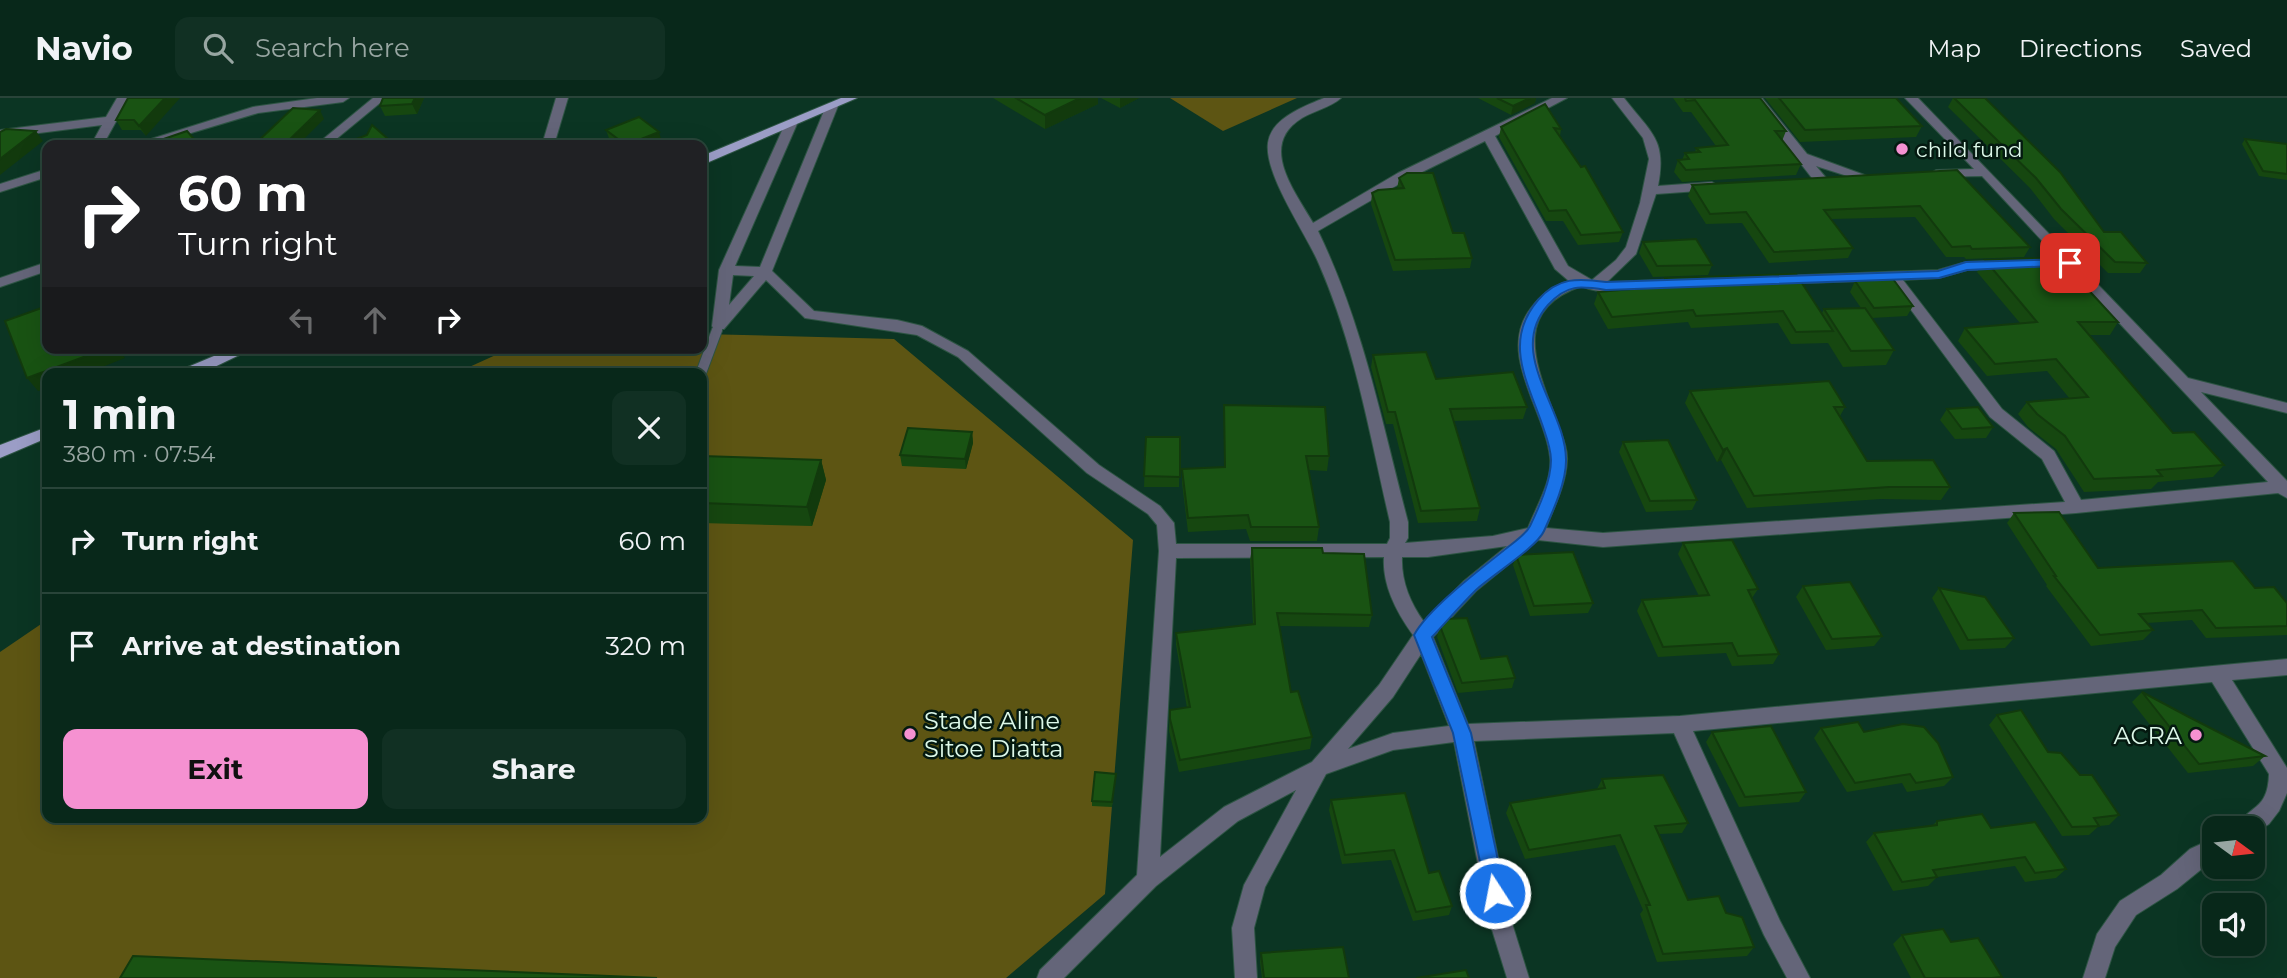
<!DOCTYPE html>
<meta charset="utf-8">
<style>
:root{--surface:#08281a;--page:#113023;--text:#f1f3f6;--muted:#98a6a2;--line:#294439;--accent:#f591d1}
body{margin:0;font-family:Montserrat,sans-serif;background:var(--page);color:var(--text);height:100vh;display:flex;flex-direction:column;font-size:26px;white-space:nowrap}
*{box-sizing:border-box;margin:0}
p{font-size:23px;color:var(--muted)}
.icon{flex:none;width:38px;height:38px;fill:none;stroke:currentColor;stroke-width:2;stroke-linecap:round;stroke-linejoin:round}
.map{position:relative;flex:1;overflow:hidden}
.drawer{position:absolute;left:42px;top:270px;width:665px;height:455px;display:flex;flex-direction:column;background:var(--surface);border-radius:14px;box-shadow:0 7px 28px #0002,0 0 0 2px var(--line)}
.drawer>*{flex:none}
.hud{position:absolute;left:42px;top:42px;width:665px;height:214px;border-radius:14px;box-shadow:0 7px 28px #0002,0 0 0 2px var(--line);background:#202124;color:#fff;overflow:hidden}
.needle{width:46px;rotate:105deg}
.buttons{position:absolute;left:2202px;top:718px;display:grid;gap:14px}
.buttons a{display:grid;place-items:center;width:63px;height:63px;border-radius:14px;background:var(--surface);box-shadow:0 7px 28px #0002,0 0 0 2px var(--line);font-size:35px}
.pin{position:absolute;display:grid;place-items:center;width:60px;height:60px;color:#fff;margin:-30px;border-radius:14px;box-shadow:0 4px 10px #0006}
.me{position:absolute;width:77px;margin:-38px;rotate:349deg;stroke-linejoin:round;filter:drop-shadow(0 0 5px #0008)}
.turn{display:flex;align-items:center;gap:24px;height:147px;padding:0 21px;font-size:32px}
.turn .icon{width:91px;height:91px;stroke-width:2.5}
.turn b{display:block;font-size:49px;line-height:60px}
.lanes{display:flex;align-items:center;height:66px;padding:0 21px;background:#0003;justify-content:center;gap:35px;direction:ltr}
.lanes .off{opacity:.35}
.round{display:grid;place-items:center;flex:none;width:74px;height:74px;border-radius:14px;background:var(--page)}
.headline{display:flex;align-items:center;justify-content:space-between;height:119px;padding:0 21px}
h1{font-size:42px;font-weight:700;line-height:52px}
.cta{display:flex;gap:14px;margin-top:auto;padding:14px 21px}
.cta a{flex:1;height:80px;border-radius:14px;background:var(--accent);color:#111;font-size:28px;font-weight:700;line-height:80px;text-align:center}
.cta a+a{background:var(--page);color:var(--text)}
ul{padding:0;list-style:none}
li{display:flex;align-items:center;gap:21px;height:105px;padding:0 21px;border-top:2px solid var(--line)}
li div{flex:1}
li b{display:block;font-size:26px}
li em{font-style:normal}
header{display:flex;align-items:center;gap:42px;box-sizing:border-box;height:98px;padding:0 35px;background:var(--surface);border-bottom:2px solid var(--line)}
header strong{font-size:33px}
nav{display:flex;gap:38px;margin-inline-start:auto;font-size:24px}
.search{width:490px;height:63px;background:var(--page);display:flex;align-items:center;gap:18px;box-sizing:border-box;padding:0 24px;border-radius:14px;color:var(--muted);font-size:26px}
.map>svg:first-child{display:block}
.green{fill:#5d5513}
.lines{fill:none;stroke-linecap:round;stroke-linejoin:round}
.lane-far1-casing{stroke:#2d5443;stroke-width:10}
.lane-casing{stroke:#2d5443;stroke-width:12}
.street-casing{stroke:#2d5443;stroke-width:2}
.primary-casing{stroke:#2d5443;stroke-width:2}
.lane-far1{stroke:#646579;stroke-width:8}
.lane{stroke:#646579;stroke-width:10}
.street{fill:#646579;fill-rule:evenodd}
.primary{fill:#9b9dc6;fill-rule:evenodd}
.wall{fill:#164710}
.shaded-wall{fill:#123a0d}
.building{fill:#195313;stroke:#123a0d;stroke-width:2}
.route{fill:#1a73e8;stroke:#114b97;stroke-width:2}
.poi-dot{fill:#f591d1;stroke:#041910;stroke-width:2.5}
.labels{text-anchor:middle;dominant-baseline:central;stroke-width:5;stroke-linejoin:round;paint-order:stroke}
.far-poi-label{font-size:21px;fill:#ddf8e9;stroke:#041910;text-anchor:start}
.poi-label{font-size:24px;fill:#ddf8e9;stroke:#041910;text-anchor:start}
</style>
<header>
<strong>Navio</strong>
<div class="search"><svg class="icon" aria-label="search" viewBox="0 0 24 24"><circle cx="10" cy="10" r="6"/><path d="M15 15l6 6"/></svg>Search here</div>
<nav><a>Map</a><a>Directions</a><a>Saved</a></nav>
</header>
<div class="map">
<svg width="2287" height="880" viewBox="0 0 2287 880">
<rect width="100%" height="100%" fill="#0b3523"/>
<g class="green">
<polygon points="1170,0 1297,0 1223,33"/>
<polygon points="702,236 894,241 1133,442 1105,796 1006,880 0,880 0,554 47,522 47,719 702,719 702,275 456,275 511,250 702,250"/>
</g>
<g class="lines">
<defs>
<polyline id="lane-far1" points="717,234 719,228"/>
<polyline id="lane" points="701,275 717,232"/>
<g id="street">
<polygon points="117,0 129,0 103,47 91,47 102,27 0,40 0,32 106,19"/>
<polygon points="317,0 349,0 343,4 258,15 151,47 132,47 253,9"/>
<polygon points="373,0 386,0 329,47 316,47"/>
<polygon points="556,0 568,0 554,47 542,47"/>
<path d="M1324,0h17c-10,9 -27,13 -39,20 -44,27 -8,72 11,105l85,-50 154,-75h15l-72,38 73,130 24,14 24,-20 10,-13 14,-44 9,-44 -6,-21 -31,-40h12c27,35 43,41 34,88l54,-4 7,4 -7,4 -56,4 -20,60 -29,28 79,-3 5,1 2,3 -2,3c-24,6 -89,11 -109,0 -75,25 -43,85 -24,139 4,11 10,24 9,36 -1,23 -13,46 -21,67l57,5 462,-31 -23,-43 -52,-42 -101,-137 -112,4 -7,-4 7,-4 161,-6 28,-8 93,-3 -77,-83 -51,1 -2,-3 7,-4 38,-1 -69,-71h13l270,280 99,25v10l-86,-21 86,89v17l-9,-5 -202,20 -473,34 -65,-7 -62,51 -43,46 35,87 212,-8 607,-57v16l-55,5 55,88v25l-8,18 -10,13 -17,11v-7h-15c11,-24 31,-16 32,-54l-57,-92 -519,49 87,190 30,57h-23l-23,-43 -90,-202 -200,8 37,179 18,58h-22l-18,-58 -35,-178 -61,8 -67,24 -61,113 -11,41 3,50h-22l-3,-50 12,-43 52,-95 -58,31 -82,65 -92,92h-27l3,-8 97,-95 22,-324 -2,-26 -9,-11 -61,-41 -129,-116 -41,-22 -112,-17 -39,-38 -42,49h-10l-2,-3 7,-56 66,-146 6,-4 6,4 -62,142 25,1 66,-161 10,-3 2,3 -66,165 42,40 83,9 25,6 46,25 131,114 61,41 14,17 2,21h211l3,-6v-16c-20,-86 -35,-176 -71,-258 -13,-31 -55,-89 -51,-121 3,-25 37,-37 56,-45zM1485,43l70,128 14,12c-17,5 -27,13 -38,27 -35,45 14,102 19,149 3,23 -14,50 -22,71l-35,8 -88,7 3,-5v-16c-26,-99 -45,-198 -90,-291l90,-52zM2067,169l201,215 -187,18 -27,-49 -52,-42 -99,-129 36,-2 28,-8zM733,177l21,1 -25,29zM1507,448l-43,35 -40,41c-14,-19 -23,-42 -22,-65h26zM1384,459c-2,28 13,56 29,78l-34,50 -67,77 -88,45 -64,50 16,-299zM1421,556l28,72 -56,7 -45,16 45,-52z"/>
<polygon points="1750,0 1762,0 1807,56 1870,79 1863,83 1816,68 1827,81 1820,85 1815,84"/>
<polygon points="47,71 47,79 0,94 0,86"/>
<polygon points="47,164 47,173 0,189 0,180"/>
<polygon points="2214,740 2214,761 2177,791 2136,817 2115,849 2105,880 2083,880 2097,836 2120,803 2161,777 2190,751"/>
</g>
<g id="primary">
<polygon points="841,0 857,0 702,67 702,58"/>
<polygon points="233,250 254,250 202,275 180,275 183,271"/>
<polygon points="47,329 47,340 0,360 0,347"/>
</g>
</defs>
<use href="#lane-far1" class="lane-far1-casing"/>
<use href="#lane" class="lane-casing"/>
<use href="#street" class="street-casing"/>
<use href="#primary" class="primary-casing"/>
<use href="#lane-far1" class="lane-far1"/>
<use href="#lane" class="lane"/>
<use href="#street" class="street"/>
<use href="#primary" class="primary"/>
</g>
<g class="wall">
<polygon points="128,0 146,38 141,32 122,32 116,22"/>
<polygon points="383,0 424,0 417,16 385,18 380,8"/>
<polygon points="993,0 1098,0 1098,6 1045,31"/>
<polygon points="1101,0 1139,0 1120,10"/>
<polygon points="1478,0 1536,0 1535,5 1511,17"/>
<polygon points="1673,0 1760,0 1786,33 1782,43 1801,66 1796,77 1682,84 1674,74 1678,62 1682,62 1685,55 1695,55 1696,50 1716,48 1691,14 1683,14"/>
<polygon points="1765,0 1896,0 1922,28 1916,39 1800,44"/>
<polygon points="1953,0 1985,0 2104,134 2147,165 2140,175 2108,175 2054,121 2030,90 1948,9"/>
<polygon points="1545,6 1561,31 1560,38 1623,134 1619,144 1578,147 1563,123 1546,123 1499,39 1501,29"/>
<polygon points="606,32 662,44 655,47 616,47 610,43"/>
<polygon points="2245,41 2287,46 2287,82 2259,78 2242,46"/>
<polygon points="1957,72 2030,149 2024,159 1966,161 1964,159 1946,159 1915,119 1831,121 1853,150 1848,160 1769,165 1742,125 1706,126 1688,98 1692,87"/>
<polygon points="1399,80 1453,135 1472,160 1470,170 1393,173 1371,106 1372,95 1397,91"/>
<polygon points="1643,143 1712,167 1708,177 1653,179 1639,155"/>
<polygon points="1985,162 2048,167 2118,224 2110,237 2089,237 2173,335 2224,367 2213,379 2158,384 2151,391 2084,394 2056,351 2028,329 2018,316 2027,304 2070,301 2047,273 1987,278 1958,243 1965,230 2020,225 1977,174"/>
<polygon points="1665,180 1822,215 1824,211 1861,210 1850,194 1855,183 1913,208 1907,218 1872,220 1894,252 1886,267 1843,269 1828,245 1791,246 1778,225 1691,230 1688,224 1608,231 1594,206 1598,194 1662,188"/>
<polygon points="1373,257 1436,281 1527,309 1523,321 1453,323 1480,410 1477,423 1418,425 1393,326 1386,326 1371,269"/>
<polygon points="1690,293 1845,309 1840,318 1867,363 1950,389 1941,402 1881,401 1747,410 1721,362 1717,364 1685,305"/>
<polygon points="1224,307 1329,358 1327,373 1309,372 1319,429 1317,443 1250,443 1246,431 1188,434 1182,385 1182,371 1224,369"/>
<polygon points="1947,311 1993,329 1986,340 1955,341 1940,322"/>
<polygon points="972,334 973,345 966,371 902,368 900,357"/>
<polygon points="1146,339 1180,339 1179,389 1144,389"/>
<polygon points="1623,344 1697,402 1692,412 1646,414 1619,354"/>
<polygon points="702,358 821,362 826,382 812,428 702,425"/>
<polygon points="2014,415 2098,470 2255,490 2287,505 2287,537 2206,540 2192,522 2147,525 2153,532 2143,542 2091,548 2046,488 2047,487 2007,425"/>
<polygon points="1683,445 1758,491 1752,500 1779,556 1773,566 1732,568 1726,555 1658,559 1637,513 1642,502 1699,498 1678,456"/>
<polygon points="1252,450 1323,455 1372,517 1369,529 1279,528 1291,594 1312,639 1310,651 1179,674 1169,633 1170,612 1187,610 1176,547 1176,535 1253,527 1250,462"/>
<polygon points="1516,457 1593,505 1588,515 1530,518 1513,467"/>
<polygon points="1803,488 1882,538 1874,548 1826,552 1796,499"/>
<polygon points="1939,490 2014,540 2005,550 1960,552 1932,500"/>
<polygon points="1440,528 1481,561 1515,580 1512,590 1458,595 1437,539"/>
<polygon points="2142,594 2265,658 2253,668 2188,675 2132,604"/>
<polygon points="1997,617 2080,677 2119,717 2109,727 2099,728 2089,737 2062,738 1989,627"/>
<polygon points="1821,630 1864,634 1953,679 1944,688 1907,694 1902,685 1847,694 1814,640"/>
<polygon points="1712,634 1806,694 1799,704 1739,709 1706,644"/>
<polygon points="1116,676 1112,709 1092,708 1092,703"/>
<polygon points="1602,681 1688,725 1682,735 1659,736 1688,802 1726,815 1754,849 1747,858 1657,864 1640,816 1643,812 1615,747 1525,761 1506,715 1510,705 1597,691"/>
<polygon points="1331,702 1429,775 1452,808 1449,817 1413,823 1391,762 1342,766 1329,712"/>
<polygon points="1937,723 1991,730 2066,771 2056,780 2025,784 2015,768 1937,779 1928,788 1893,793 1866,744 1874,735 1933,727"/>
<polygon points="1902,837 1951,844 2002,879 2000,880 1911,880 1893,846"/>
<polygon points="1261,855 1349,880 1262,880 1260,864"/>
</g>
<g class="shaded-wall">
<polygon points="165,0 180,0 146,38 139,28"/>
<polygon points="415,0 424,0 417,16 412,6"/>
<polygon points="1080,0 1098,0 1098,6 1045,31 1045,17"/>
<polygon points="1120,0 1139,0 1120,10"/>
<polygon points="1530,0 1536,0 1535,5 1511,17 1513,8"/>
<polygon points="320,12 324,21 298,47 284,47"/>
<polygon points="36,33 43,43 0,77 0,61"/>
<polygon points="659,34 662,44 655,47 627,47"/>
<polygon points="108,250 119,250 125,260 87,275 47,275 47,290 38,293 27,280"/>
<polygon points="972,334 973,345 966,371 965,361"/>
<polygon points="1727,350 1721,362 1717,364 1723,352"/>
<polygon points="821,362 826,382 812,428 807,409"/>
</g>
<g class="building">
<polygon points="128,0 165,0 139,28 134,22 116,22"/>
<polygon points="383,0 415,0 412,6 380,8"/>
<polygon points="1016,0 1080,0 1045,17"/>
<polygon points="1497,0 1530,0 1513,8"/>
<polygon points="1685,0 1760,0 1786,33 1775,33 1801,66 1686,72 1678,62 1689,61 1685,55 1700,54 1696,50 1728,47 1695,2 1686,3"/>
<polygon points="1779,0 1896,0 1922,28 1805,32"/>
<polygon points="1954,0 1985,0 2060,74 2104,134 2121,134 2147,165 2115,164 2061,111 2036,80"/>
<polygon points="1545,6 1561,31 1554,30 1581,69 1585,68 1623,134 1581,137 1566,112 1549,113 1501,29"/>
<polygon points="293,10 320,12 284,47 254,47"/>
<polygon points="639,19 659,34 626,47 606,32"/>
<polygon points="372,27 395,47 340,47 367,37"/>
<polygon points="6,31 36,33 0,61 0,34"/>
<polygon points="187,33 199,47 154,47 152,45"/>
<polygon points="2245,41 2287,46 2287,76 2263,73"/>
<polygon points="1957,72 2030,149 1972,151 1970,148 1952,149 1920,108 1824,112 1853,150 1774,154 1746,114 1710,116 1692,87"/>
<polygon points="1407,75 1433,75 1453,135 1464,135 1472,160 1395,162 1372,95 1378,92 1404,90 1399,80"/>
<polygon points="1696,141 1712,167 1657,168 1643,144"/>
<polygon points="2043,160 2048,167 2071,173 2118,224 2078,224 2173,335 2194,334 2224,367 2157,372 2162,378 2094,381 2065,338 2037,316 2027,304 2088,299 2056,261 1995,266 1965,230 2037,224 1985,162"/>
<polygon points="1796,176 1833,233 1796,234 1783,213 1696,218 1693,212 1612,219 1598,194 1669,188 1665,180"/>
<polygon points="1893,181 1913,208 1874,210 1855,183"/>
<polygon points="47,208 47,250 108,250 27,280 5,223"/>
<polygon points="1865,210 1894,252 1851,253 1824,211"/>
<polygon points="1426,254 1436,281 1513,274 1527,309 1450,311 1480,410 1421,413 1395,314 1388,314 1373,257"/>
<polygon points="1829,283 1845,309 1834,309 1867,363 1933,362 1950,389 1889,389 1754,398 1727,350 1723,352 1690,293"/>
<polygon points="1224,307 1325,309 1329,358 1306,358 1319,429 1251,429 1248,417 1188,420 1182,371 1225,369"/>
<polygon points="1978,309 1993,329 1962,331 1947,311"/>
<polygon points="908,330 972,334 965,361 900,357"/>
<polygon points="1146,339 1180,339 1180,379 1144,378"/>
<polygon points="1668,342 1697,402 1650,403 1623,344"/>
<polygon points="702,358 821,362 807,409 702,405"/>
<polygon points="2059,414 2098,470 2233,463 2255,490 2274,489 2287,505 2287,528 2216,530 2202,512 2139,516 2153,532 2100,537 2054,478 2056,478 2014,415"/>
<polygon points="1732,442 1758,491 1748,492 1779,556 1738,558 1732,545 1663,549 1642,502 1709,497 1683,445"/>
<polygon points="1252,450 1322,450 1323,455 1364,456 1372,517 1277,515 1291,594 1298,593 1312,639 1180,662 1170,621 1170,612 1190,609 1176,535 1255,526"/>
<polygon points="1573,454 1593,505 1534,508 1516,457"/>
<polygon points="1850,484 1882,538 1832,541 1803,488"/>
<polygon points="1939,490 1985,499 2014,540 1968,542"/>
<polygon points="1467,520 1481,561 1507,558 1515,580 1462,585 1440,528 1446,521"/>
<polygon points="2142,594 2187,618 2265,658 2199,666"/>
<polygon points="2021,612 2048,654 2061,655 2080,677 2092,677 2119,717 2094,720 2099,728 2072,729 1997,617"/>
<polygon points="1858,624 1864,634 1903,626 1924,629 1938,645 1953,679 1916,685 1910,676 1855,685 1821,630"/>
<polygon points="1771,628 1806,694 1745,699 1712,634"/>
<polygon points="1095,674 1116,676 1112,704 1092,703"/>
<polygon points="1663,677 1688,725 1655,728 1688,802 1719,798 1726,815 1742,819 1754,849 1663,856 1646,807 1650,807 1620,737 1529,752 1510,705 1605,690 1602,681"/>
<polygon points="1405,695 1429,775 1439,773 1452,808 1416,814 1394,752 1345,757 1331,702"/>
<polygon points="1982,716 1991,730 2035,724 2066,771 2035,775 2025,759 1933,772 1937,779 1902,784 1874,735 1937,727 1937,723"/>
<polygon points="1943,831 1951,844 1978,840 2002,879 1992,880 1925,880 1902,837"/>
<polygon points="1343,849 1349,880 1264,880 1261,855"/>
<polygon points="133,858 657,880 120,880"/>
<polygon points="1466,872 1469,880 1416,880"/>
</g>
<path class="route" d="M2070,161l6,4 -2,2 -107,5 -28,8 -333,12c-26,-4 -39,-6 -58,15 -43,49 19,104 18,156 0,22 -13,50 -22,70 -7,16 -53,45 -68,59 -15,15 -29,31 -44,47l39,96 34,160 -3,7 -7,2 -7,-2 -35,-167 -39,-98c14,-26 65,-65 89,-84 8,-7 22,-15 27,-25 9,-19 21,-45 21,-66 0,-12 -5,-24 -9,-36 -15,-43 -39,-83 -4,-124 20,-23 40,-22 68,-18l332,-11 28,-9z"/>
<g class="poi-dot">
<circle cx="1902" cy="51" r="7"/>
<circle cx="910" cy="636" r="7"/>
<circle cx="2196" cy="637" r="7"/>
</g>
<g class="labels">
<g class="far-poi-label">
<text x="1916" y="51">child fund</text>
</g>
<g class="poi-label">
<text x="924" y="622">Stade Aline<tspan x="924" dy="28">Sitoe Diatta</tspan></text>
<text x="2182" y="637" text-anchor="end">ACRA</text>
</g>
</g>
</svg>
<div class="buttons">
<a><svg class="needle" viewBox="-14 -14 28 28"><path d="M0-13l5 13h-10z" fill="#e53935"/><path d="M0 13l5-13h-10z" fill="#98a6a2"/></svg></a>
<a><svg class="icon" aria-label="sound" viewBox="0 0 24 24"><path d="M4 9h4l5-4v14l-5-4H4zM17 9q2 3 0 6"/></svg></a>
</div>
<div class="pin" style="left:2070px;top:165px;background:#d93025"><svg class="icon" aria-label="arrive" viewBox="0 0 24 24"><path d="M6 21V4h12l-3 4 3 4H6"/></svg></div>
<svg class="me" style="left:1495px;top:795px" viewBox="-20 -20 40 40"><circle r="17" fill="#1a73e8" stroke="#fff" stroke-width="3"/><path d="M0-11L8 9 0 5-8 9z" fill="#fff"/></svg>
<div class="hud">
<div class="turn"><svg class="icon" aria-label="right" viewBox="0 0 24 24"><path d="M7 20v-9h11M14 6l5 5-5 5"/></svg><div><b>60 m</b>Turn right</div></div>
<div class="lanes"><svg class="icon off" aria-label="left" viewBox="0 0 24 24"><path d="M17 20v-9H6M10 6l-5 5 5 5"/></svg><svg class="icon off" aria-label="ahead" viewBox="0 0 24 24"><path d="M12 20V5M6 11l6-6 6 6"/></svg><svg class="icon" aria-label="right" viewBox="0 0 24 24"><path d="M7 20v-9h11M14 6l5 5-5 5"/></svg></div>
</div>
<section class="drawer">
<div class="headline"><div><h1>1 min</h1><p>380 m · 07:54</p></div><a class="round"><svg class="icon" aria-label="close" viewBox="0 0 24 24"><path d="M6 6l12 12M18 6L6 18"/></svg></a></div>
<ul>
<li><svg class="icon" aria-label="right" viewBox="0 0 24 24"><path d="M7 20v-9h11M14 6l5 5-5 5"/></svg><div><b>Turn right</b></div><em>60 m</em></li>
<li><svg class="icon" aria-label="arrive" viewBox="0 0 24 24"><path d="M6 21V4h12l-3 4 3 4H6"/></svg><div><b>Arrive at destination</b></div><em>320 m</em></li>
</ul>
<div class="cta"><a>Exit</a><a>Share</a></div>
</section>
</div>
